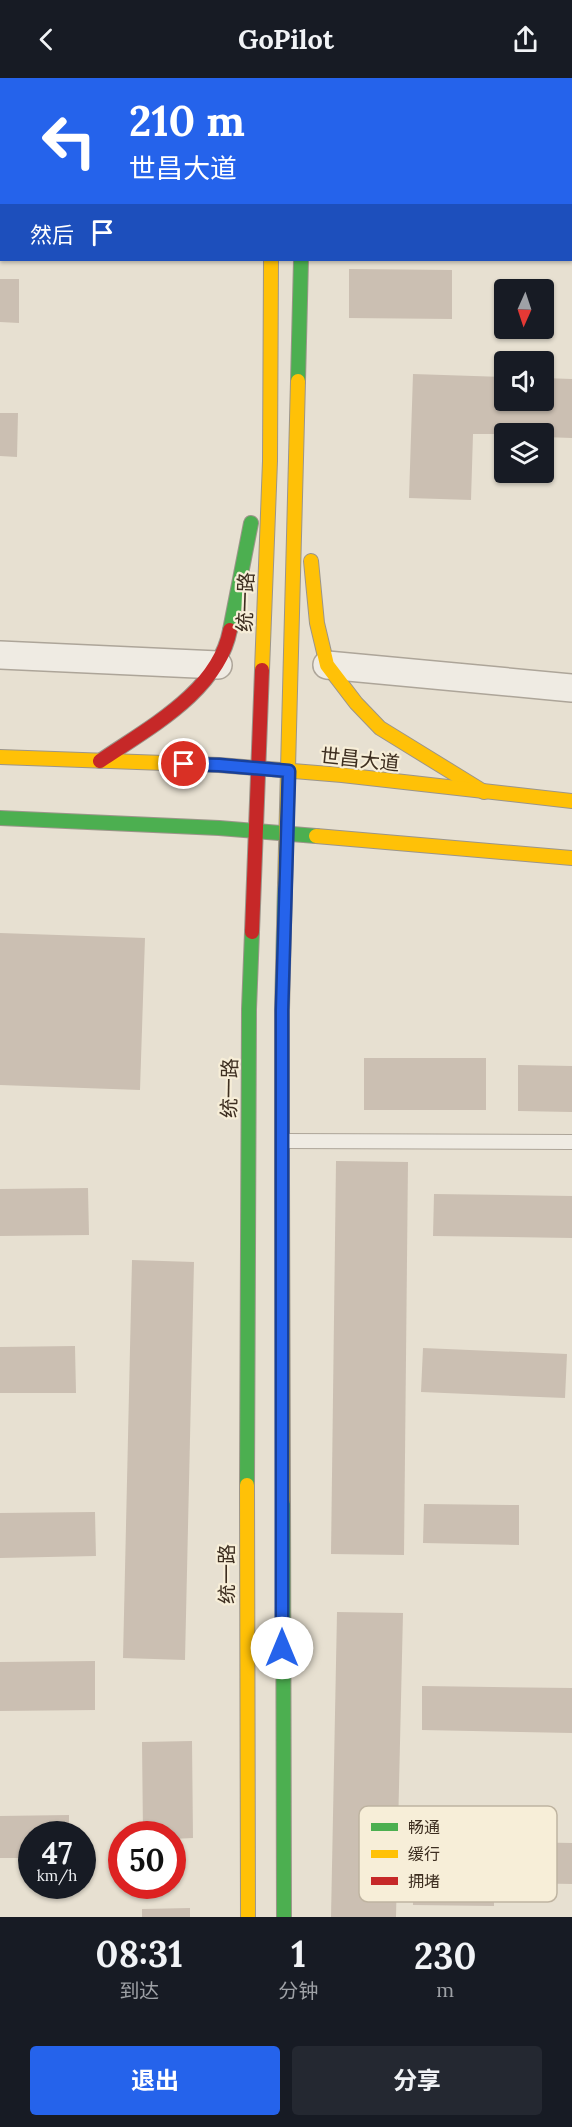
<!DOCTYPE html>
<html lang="zh">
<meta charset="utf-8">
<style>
:root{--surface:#171b24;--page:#242831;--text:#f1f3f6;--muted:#9ea1a6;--accent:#2563eb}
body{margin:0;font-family:Lora,"Noto Sans SC",serif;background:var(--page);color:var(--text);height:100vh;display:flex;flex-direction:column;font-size:22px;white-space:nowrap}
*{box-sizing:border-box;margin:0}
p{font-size:20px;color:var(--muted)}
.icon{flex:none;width:33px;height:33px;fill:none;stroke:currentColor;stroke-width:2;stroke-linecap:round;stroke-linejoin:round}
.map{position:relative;height:1839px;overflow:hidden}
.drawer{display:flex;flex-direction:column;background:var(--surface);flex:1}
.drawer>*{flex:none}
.banner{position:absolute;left:0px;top:0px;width:573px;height:183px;box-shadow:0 2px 4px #0004;background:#2563eb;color:#fff;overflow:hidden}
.needle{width:39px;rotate:183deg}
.buttons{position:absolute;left:494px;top:201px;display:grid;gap:12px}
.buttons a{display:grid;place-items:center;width:60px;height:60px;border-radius:6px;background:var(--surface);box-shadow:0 2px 4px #0004;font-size:30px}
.speed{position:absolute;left:18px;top:1743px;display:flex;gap:12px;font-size:30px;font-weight:700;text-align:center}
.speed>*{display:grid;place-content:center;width:78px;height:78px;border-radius:50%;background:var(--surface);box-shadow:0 2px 4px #0004;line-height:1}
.speed small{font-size:15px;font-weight:400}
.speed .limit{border:9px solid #d22;background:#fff;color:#111}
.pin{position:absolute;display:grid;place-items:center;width:51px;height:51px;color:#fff;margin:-26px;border:3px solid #fff;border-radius:50%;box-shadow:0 2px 6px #0007}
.me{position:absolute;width:66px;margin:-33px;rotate:0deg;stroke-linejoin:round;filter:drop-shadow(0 0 4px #0008)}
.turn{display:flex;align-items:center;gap:21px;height:126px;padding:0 30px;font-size:27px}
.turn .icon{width:78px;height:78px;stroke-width:2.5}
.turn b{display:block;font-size:42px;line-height:51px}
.then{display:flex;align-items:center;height:57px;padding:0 30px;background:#0003;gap:12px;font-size:22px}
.eta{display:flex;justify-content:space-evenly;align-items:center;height:102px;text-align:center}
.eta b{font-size:36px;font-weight:700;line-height:42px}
.primary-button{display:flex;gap:12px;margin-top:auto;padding:12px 30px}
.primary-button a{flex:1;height:69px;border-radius:6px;background:var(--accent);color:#fff;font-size:24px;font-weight:700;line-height:69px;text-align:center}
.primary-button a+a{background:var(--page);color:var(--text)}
header{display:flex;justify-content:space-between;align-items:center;height:78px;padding:0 30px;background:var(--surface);font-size:27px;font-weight:700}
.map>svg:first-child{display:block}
.building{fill:#cbbfb2}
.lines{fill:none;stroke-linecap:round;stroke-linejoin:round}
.lane-casing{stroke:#ada599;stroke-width:16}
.street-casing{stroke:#ada599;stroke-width:30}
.fast-casing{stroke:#9c958a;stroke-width:16}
.slow-casing{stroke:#9c958a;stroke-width:16}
.jam-casing{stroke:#9c958a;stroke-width:16}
.lane{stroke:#efebe3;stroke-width:14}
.street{stroke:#efebe3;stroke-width:27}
.fast{stroke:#4caf50;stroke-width:14}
.slow{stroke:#ffc107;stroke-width:14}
.jam{stroke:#c62828;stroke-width:14}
.route-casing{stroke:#184099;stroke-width:15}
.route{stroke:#2563eb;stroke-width:10}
.labels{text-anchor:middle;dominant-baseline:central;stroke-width:4.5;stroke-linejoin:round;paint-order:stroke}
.street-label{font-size:20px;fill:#3d2e20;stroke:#f7eed8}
.key{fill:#f7eed8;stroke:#bfb4a1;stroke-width:1.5}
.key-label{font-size:16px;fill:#3d2e20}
</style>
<header><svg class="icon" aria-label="back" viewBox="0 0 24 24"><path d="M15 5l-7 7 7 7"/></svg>GoPilot<svg class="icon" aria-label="share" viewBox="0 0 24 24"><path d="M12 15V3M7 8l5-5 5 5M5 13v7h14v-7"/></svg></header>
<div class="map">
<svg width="572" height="1839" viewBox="0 0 572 1839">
<rect width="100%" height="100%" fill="#e7e0d1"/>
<g class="building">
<polygon points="349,191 452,192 452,241 349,240"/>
<polygon points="0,201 19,201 19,245 0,244"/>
<polygon points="413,296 504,299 504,322 543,322 543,300 572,301 572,360 543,359 543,356 473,356 471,422 409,420"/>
<polygon points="0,335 18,335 17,379 0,378"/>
<polygon points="0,855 145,860 140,1012 0,1007"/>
<rect x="364" y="980" width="122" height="52"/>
<polygon points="518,987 572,988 572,1034 518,1033"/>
<polygon points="336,1083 408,1084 404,1477 331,1476"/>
<polygon points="88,1110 89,1157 0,1158 0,1111"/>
<polygon points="434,1116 572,1118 572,1160 433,1158"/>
<polygon points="132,1182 194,1184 185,1582 123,1580"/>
<polygon points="75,1268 76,1315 0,1315 0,1269"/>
<polygon points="423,1270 567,1276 565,1320 421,1314"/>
<polygon points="424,1426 519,1427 519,1467 423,1465"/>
<polygon points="95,1434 96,1478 0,1480 0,1435"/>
<polygon points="337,1534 403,1535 396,1839 331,1839"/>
<polygon points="95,1583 95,1632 0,1633 0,1584"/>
<polygon points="422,1608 572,1610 572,1655 422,1652"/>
<polygon points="192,1663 193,1760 172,1761 172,1756 143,1756 142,1664"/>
<polygon points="69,1737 69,1756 32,1756 32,1780 0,1780 0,1738"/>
<polygon points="518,1764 572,1765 572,1806 517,1805"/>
<polygon points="413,1784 494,1784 494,1828 413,1827"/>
<polygon points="190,1830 190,1839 142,1839 142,1831"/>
</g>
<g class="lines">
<defs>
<polyline id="lane" points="282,1063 572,1064"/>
<g id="street">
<polyline points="0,577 218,587"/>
<polyline points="327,587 572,610"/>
</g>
<g id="fast">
<polyline points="305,0 305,2"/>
<polyline points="298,303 301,182"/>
<polyline points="230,552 251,445"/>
<polyline points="0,740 219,750 316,758"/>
<polyline points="282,1103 282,932 285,807"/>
<polyline points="247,1407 249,931 252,854"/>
<polyline points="283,1422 284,1839"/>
</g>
<g id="slow">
<polyline points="311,483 317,545 327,587 356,625 380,650 484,714"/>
<polyline points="262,592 270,383 271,182"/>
<polyline points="0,679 219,687 342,697 572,723"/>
<polyline points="316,758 572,780"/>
<polyline points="285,807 298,303"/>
<polyline points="282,1103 283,1422"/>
<polyline points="247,1407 248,1839"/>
</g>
<g id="jam">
<polyline points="271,0 271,2"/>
<path d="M100,683c48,-33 118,-69 130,-131"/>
<polyline points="252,854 262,592"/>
</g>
</defs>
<use href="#lane" class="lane-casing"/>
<use href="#street" class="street-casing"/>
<use href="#fast" class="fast-casing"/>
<use href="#slow" class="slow-casing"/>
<use href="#jam" class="jam-casing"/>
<use href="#lane" class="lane"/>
<use href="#street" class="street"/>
<use href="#fast" class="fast"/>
<use href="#slow" class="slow"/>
<use href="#jam" class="jam"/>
</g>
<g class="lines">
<defs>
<polyline id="route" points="184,686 219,687 289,693 282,932 282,1570"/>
</defs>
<use href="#route" class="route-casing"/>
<use href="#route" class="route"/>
</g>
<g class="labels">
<g class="street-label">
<text transform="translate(245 524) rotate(-88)">统一路</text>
<text transform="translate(360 681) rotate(6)">世昌大道</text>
<text transform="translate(229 1010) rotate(-89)">统一路</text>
<text transform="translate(226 1496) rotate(-90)">统一路</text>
</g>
</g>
<rect x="359" y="1728" width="198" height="96" rx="9" class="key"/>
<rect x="371" y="1745" width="27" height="8" fill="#4caf50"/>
<rect x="371" y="1772" width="27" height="8" fill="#ffc107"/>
<rect x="371" y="1799" width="27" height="8" fill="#c62828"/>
<g class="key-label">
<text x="408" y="1755">畅通</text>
<text x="408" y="1782">缓行</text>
<text x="408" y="1809">拥堵</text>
</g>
</svg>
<div class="buttons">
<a><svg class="needle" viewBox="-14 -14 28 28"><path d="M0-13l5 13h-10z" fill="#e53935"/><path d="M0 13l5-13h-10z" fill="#9ea1a6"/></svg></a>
<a><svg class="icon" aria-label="sound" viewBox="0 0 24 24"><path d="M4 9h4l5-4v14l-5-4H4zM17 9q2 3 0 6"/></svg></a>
<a><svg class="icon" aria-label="layers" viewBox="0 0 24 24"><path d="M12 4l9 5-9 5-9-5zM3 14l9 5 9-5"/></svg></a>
</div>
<div class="speed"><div>47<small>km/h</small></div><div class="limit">50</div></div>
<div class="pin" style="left:184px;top:686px;background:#d93025"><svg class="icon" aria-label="arrive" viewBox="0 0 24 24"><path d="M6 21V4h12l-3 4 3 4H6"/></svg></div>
<svg class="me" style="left:282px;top:1570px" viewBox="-20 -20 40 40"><circle r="19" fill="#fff"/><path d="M0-13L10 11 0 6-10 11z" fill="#2563eb"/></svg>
<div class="banner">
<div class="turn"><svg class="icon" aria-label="left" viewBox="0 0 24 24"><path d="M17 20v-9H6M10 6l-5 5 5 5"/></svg><div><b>210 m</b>世昌大道</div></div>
<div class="then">然后<svg class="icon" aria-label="arrive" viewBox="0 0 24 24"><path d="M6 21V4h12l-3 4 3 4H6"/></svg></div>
</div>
</div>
<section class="drawer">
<div class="eta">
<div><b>08:31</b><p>到达</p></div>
<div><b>1</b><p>分钟</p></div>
<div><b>230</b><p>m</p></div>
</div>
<div class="primary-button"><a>退出</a><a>分享</a></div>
</section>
